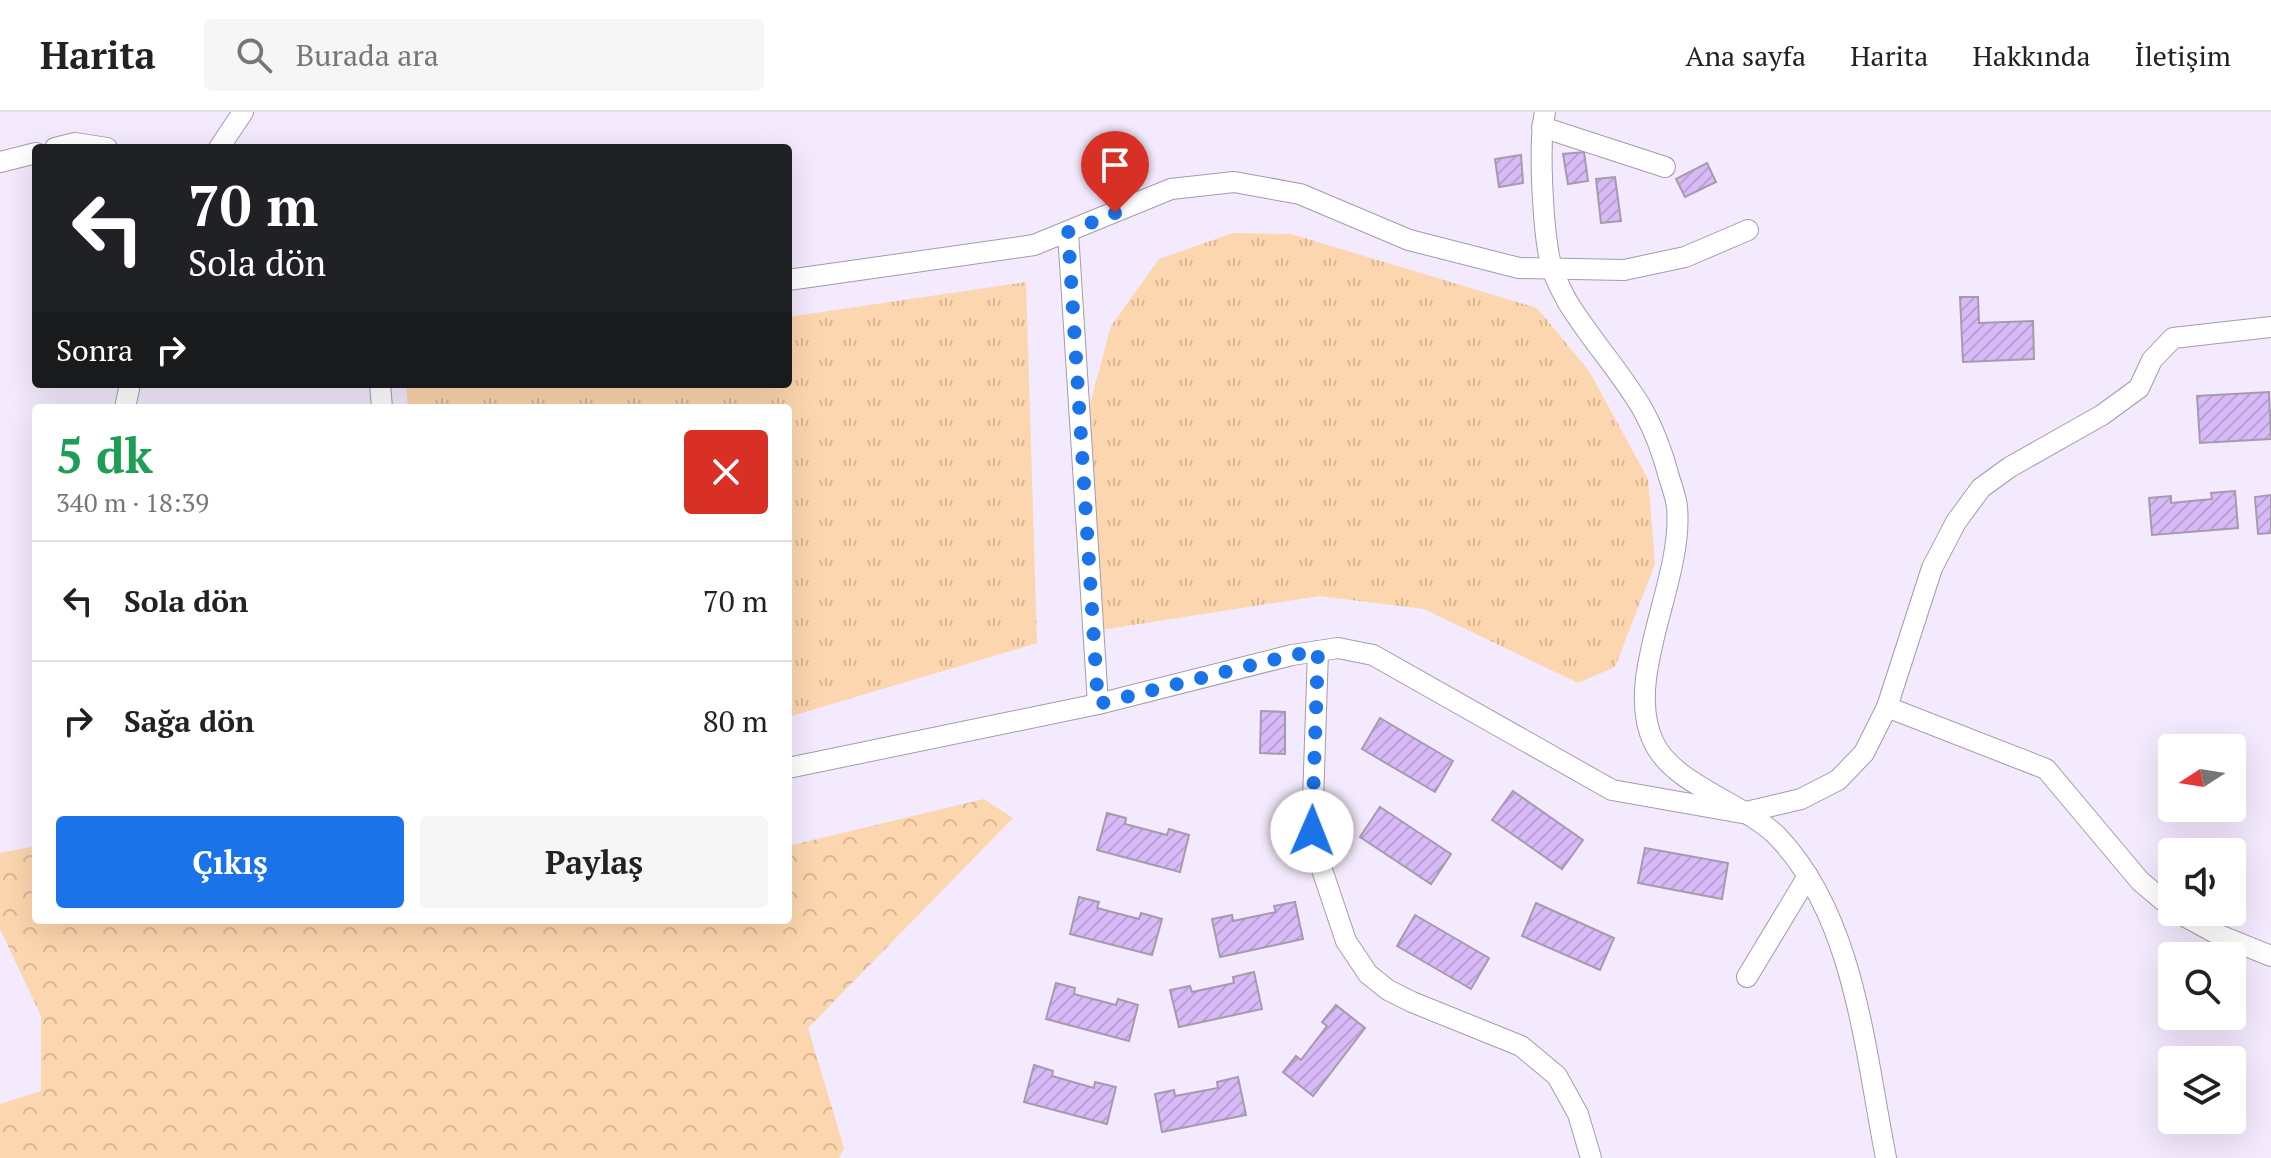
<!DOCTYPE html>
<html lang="tr">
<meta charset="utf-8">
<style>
:root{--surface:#fff;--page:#f6f6f6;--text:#222;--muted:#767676;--line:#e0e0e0;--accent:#1a73e8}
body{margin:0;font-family:"PT Serif",serif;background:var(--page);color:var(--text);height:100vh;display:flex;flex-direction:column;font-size:30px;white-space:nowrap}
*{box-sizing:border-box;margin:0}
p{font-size:26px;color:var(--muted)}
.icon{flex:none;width:44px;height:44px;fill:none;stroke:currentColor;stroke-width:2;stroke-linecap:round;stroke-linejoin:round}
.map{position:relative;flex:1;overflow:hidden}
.sheet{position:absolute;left:32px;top:292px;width:760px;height:520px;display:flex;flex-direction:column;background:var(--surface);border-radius:8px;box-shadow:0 8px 32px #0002}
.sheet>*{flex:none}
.banner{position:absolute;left:32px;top:32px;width:760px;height:244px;border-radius:8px;box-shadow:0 8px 32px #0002;background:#202124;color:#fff;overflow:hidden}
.needle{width:52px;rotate:258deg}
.buttons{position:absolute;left:2158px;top:622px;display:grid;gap:16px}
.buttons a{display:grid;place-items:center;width:88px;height:88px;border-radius:8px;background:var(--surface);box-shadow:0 8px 32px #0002;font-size:40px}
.pin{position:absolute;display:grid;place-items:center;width:68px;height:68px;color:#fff;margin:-82px -34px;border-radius:50% 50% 50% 0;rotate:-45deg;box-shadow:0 0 8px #0007}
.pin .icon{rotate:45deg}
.me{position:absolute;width:88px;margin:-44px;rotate:1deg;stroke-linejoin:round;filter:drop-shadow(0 0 6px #0008)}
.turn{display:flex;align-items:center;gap:28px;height:168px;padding:0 24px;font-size:36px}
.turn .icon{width:104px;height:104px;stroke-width:2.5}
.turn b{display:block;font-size:56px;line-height:68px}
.then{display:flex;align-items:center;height:76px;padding:0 24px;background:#0003;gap:16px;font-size:30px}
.round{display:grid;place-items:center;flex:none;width:84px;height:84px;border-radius:8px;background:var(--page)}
.overview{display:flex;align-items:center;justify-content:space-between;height:136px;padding:0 24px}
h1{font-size:48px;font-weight:700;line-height:60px;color:#1e9e55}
.action{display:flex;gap:16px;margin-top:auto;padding:16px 24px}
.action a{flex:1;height:92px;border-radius:8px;background:var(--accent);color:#fff;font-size:32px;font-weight:700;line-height:92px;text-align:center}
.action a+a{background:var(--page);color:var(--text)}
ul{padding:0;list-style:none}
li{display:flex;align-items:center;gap:24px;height:120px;padding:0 24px;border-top:2px solid var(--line)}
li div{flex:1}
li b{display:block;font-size:30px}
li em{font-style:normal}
header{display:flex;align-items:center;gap:48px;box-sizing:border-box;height:112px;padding:0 40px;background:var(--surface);border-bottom:2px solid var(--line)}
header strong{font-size:38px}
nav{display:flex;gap:44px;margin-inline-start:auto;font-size:28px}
.search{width:560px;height:72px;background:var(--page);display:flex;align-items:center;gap:20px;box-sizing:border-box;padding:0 28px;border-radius:8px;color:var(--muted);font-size:30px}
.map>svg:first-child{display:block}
.grass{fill:url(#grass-tufts)}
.forest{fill:url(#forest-crowns)}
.building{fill:url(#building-hatch);stroke:#a49bad;stroke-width:2}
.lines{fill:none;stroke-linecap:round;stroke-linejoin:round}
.minor-casing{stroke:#a49bad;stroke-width:22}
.minor{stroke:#fff;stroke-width:20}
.route{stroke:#1a73e8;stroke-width:14;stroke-dasharray:0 25.2}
</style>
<header>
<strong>Harita</strong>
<div class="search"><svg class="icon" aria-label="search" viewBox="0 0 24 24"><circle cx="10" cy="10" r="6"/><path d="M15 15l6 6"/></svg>Burada ara</div>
<nav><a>Ana sayfa</a><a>Harita</a><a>Hakkında</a><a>İletişim</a></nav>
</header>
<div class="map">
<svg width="2271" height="1046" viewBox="0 0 2271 1046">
<defs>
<pattern id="grass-tufts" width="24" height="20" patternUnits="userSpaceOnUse" patternTransform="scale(2)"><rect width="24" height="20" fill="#fcd6ae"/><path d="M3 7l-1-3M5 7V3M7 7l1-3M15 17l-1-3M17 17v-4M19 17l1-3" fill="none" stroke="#d8b796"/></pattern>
<pattern id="forest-crowns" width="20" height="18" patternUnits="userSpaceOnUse" patternTransform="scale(2)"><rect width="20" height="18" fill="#fcd6ae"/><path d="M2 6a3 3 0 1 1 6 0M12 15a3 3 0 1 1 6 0" fill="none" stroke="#d8b796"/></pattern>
<pattern id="building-hatch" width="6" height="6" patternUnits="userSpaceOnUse" patternTransform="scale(2)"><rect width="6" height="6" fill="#d9baf8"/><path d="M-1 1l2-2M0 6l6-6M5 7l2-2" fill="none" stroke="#baa0d5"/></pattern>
</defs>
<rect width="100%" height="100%" fill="#f3eafd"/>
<g class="grass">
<polygon points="1233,121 1291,122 1537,196 1589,259 1648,367 1655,452 1615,555 1578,571 1424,497 1319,484 1101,518 1086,307 1111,214 1159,147"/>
<polygon points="1026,170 1037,531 788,605 788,296 408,296 406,273 408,272 788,272 788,205"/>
</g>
<polygon class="forest" points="984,687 1013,706 808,916 844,1036 839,1046 0,1046 0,992 41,979 41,904 0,817 0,741 36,734 36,808 788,808 788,734"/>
<g class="building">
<polygon points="1584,40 1588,69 1568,72 1563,42"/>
<polygon points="1521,43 1523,71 1499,75 1495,47"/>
<polygon points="1707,51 1716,70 1685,85 1676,67"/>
<polygon points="1615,65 1621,109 1601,111 1596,67"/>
<polygon points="1960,185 1978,185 1979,211 2033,209 2034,247 1963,250"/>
<polygon points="2269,280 2271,327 2200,331 2197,284"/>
<polygon points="2235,379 2238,416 2152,423 2149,386 2171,384 2171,391 2212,387 2211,381"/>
<polygon points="2271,383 2271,421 2258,422 2255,385"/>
<polygon points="1261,599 1285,600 1285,642 1260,641"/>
<polygon points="1380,606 1453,649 1435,680 1362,637"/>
<polygon points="1513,679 1583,728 1562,757 1492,708"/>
<polygon points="1380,695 1451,742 1431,772 1360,725"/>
<polygon points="1107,701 1126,706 1125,712 1167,723 1169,717 1189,723 1180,760 1097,738"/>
<polygon points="1645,736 1728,751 1722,787 1638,771"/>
<polygon points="1079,785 1099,790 1097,796 1139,807 1141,801 1162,807 1152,843 1070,822"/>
<polygon points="1295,790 1303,827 1220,845 1212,807 1232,803 1233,809 1276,800 1274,794"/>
<polygon points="1536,791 1614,826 1600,858 1522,824"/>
<polygon points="1415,803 1489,846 1471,877 1397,834"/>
<polygon points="1254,860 1262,897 1179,915 1170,878 1190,874 1192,880 1234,871 1233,865"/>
<polygon points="1056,871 1075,876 1074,882 1116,893 1118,887 1138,893 1129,929 1046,907"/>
<polygon points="1336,893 1365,916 1313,984 1283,960 1296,944 1301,948 1327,914 1322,910"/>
<polygon points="1034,953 1053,959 1052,964 1094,976 1095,970 1116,975 1107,1012 1024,990"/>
<polygon points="1238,965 1246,1003 1162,1020 1155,982 1174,978 1175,984 1218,976 1217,970"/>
</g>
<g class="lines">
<defs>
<g id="minor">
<path d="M1545,0c-7,31 -2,126 7,156 3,11 10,23 15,33 23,38 54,71 76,109 12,22 20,44 26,67 3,10 7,20 8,30 7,74 -55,171 -23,236 20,42 92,61 124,94 77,81 87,215 108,321"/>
<polyline points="1542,15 1665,55"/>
<polyline points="55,36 75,31 107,36"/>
<polyline points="219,36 243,0"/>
<polyline points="0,50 36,41"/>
<polyline points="1068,120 1098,592"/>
<polyline points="788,168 1034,133 1171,77 1234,70 1300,82 1409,128 1519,156 1624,158 1685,145 1748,118"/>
<polyline points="380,272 382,296"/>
<polyline points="125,296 130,272"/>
<polyline points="1318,539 1312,719 1313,731 1346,829 1368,862 1388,878 1412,890 1521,934 1557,964 1578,1002 1591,1046"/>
<polyline points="1887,595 2046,657 2140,769 2172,796"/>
<polyline points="788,656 1098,592 1292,543 1338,536 1373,543 1612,678 1742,701 1801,687 1838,668 1864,641 1887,595 1932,456 1956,410 1981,376 2010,355 2102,303 2139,276 2152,248 2173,226 2271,215"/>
<polyline points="2177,800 2219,823 2271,844"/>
<polyline points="1747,865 1808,764"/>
</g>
</defs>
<use href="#minor" class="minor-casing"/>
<use href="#minor" class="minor"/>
</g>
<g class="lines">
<polyline class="route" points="1115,101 1068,120 1098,592 1292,543 1318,539 1312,719"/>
</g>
</svg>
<div class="buttons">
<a><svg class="needle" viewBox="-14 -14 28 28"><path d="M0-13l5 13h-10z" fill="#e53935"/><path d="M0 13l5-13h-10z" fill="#767676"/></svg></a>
<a><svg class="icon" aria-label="sound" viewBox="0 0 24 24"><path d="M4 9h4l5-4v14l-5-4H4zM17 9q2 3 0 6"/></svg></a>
<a><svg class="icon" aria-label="search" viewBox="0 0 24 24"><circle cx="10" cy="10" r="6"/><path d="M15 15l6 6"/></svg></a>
<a><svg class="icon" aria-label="layers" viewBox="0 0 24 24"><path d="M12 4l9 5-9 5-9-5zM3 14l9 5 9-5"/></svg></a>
</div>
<div class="pin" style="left:1115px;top:101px;background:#d93025"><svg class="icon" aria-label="arrive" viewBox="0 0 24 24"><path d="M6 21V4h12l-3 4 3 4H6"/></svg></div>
<svg class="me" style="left:1312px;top:719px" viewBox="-20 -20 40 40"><circle r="19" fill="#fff"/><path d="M0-13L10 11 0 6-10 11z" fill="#1a73e8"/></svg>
<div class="banner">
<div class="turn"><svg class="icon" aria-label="left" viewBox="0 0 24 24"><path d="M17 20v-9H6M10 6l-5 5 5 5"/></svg><div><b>70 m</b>Sola dön</div></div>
<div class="then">Sonra<svg class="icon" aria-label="right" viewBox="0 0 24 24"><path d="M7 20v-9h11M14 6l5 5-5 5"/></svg></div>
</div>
<section class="sheet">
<div class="overview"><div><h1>5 dk</h1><p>340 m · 18:39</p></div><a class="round" style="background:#d93025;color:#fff"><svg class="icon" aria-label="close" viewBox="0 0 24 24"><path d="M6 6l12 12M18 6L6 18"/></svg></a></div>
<ul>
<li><svg class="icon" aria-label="left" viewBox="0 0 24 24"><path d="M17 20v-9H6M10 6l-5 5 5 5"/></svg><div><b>Sola dön</b></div><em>70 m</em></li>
<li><svg class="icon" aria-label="right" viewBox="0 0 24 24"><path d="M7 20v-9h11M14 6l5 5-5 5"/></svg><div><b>Sağa dön</b></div><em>80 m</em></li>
</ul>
<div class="action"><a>Çıkış</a><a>Paylaş</a></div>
</section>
</div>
